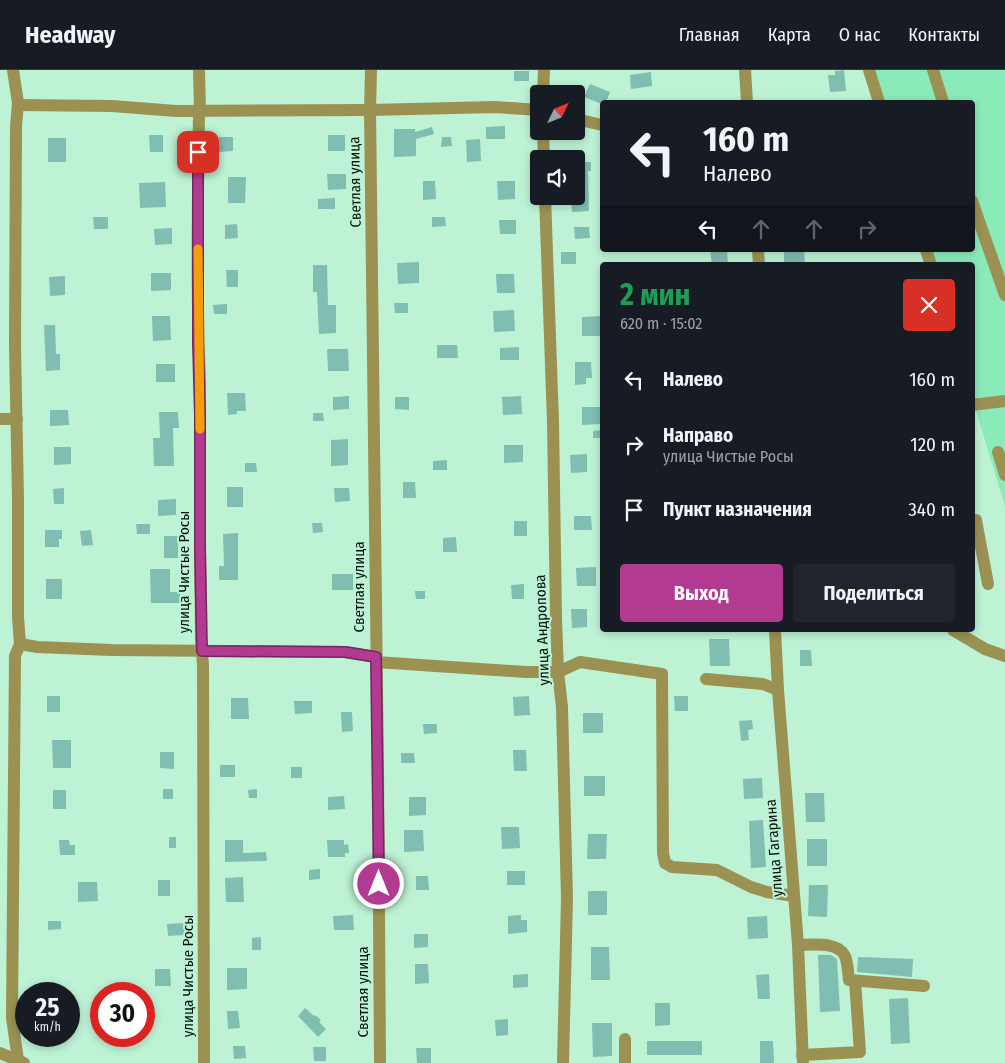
<!DOCTYPE html>
<html lang="ru">
<meta charset="utf-8">
<style>
:root{--surface:#171b24;--page:#20242c;--text:#f1f3f6;--muted:#9ea1a6;--line:#363941;--accent:#b23b91}
body{margin:0;font-family:"Fira Sans Condensed",sans-serif;background:var(--page);color:var(--text);height:100vh;display:flex;flex-direction:column;font-size:19px;white-space:nowrap}
*{box-sizing:border-box;margin:0}
p{font-size:16px;color:var(--muted)}
.icon{flex:none;width:28px;height:28px;fill:none;stroke:currentColor;stroke-width:2;stroke-linecap:round;stroke-linejoin:round}
.map{position:relative;flex:1;overflow:hidden}
.drawer{position:absolute;left:600px;top:192px;width:375px;height:370px;display:flex;flex-direction:column;background:var(--surface);border-radius:5px;box-shadow:0 2px 8px #0003}
.drawer>*{flex:none}
.banner{position:absolute;left:600px;top:30px;width:375px;height:152px;border-radius:5px;box-shadow:0 2px 8px #0003;background:#171b24;color:var(--text);overflow:hidden}
.needle{width:32px;rotate:47deg}
.tools{position:absolute;left:530px;top:15px;display:grid;gap:10px}
.tools a{display:grid;place-items:center;width:55px;height:55px;border-radius:5px;background:var(--surface);box-shadow:0 2px 8px #0003;font-size:25px}
.speed{position:absolute;left:15px;top:912px;display:flex;gap:10px;font-size:25px;font-weight:700;text-align:center}
.speed>*{display:grid;place-content:center;width:65px;height:65px;border-radius:50%;background:var(--surface);box-shadow:0 2px 8px #0003;line-height:1}
.speed small{font-size:12px;font-weight:400}
.speed .limit{border:8px solid #d22;background:#fff;color:#111}
.pin{position:absolute;display:grid;place-items:center;width:42px;height:42px;color:#fff;margin:-21px;border-radius:10px;box-shadow:0 2px 8px #0006}
.me{position:absolute;width:55px;margin:-28px;rotate:0deg;stroke-linejoin:round;filter:drop-shadow(0 0 4px #0008)}
.turn{display:flex;align-items:center;gap:18px;height:105px;padding:0 20px;font-size:22px}
.turn .icon{width:65px;height:65px;stroke-width:2.5}
.turn b{display:block;font-size:35px;line-height:42px}
.lanes{display:flex;align-items:center;height:48px;padding:0 20px;background:#0003;justify-content:center;gap:25px;direction:ltr}
.lanes .off{opacity:.35}
.round{display:grid;place-items:center;flex:none;width:52px;height:52px;border-radius:5px;background:var(--page)}
.summary{display:flex;align-items:center;justify-content:space-between;height:85px;padding:0 20px}
h1{font-size:30px;font-weight:700;line-height:38px;color:#1e9e55}
.primary-button{display:flex;gap:10px;margin-top:auto;padding:10px 20px}
.primary-button a{flex:1;height:58px;border-radius:5px;background:var(--accent);color:#fff;font-size:20px;font-weight:700;line-height:58px;text-align:center}
.primary-button a+a{background:var(--page);color:var(--text)}
ul{padding:0;list-style:none}
li{display:flex;align-items:center;gap:15px;height:65px;padding:0 20px}
li div{flex:1}
li b{display:block;font-size:19px}
li em{font-style:normal}
header{display:flex;align-items:center;gap:30px;box-sizing:border-box;height:70px;padding:0 25px;background:var(--surface);border-bottom:1px solid var(--line)}
header strong{font-size:24px}
nav{display:flex;gap:28px;margin-inline-start:auto;font-size:18px}
.map>svg:first-child{display:block}
.green{fill:#8beaba}
.building{fill:#80beb2}
.lines{fill:none;stroke-linecap:round;stroke-linejoin:round}
.minor{stroke:#9a9153;stroke-width:12}
.route-casing{stroke:#74265e;stroke-width:12}
.route{stroke:#b23b91;stroke-width:9}
.slow{stroke:#f59e0b;stroke-width:9}
.labels{text-anchor:middle;dominant-baseline:central;stroke-width:4;stroke-linejoin:round;paint-order:stroke}
.street-label{font-size:15px;fill:#001108;stroke:#bdf2d5}
</style>
<header>
<strong>Headway</strong>
<nav><a>Главная</a><a>Карта</a><a>О нас</a><a>Контакты</a></nav>
</header>
<div class="map">
<svg width="1005" height="993" viewBox="0 0 1005 993">
<rect width="100%" height="100%" fill="#bdf2d5"/>
<polygon class="green" points="865,0 1005,0 1005,436 973,331 972,195 929,195 924,180 972,180 972,32 876,32"/>
<g class="building">
<polygon points="844,0 846,21 830,22 828,5 835,5 835,1"/>
<rect x="514" y="1" width="15" height="10"/>
<polygon points="651,2 652,16 631,19 630,5"/>
<polygon points="590,14 610,22 606,32 602,32 602,34 584,27"/>
<polygon points="505,56 505,69 486,69 486,57"/>
<polygon points="432,57 434,64 416,69 416,86 394,87 394,59 415,59 415,62"/>
<polygon points="149,65 163,65 163,82 150,82"/>
<rect x="328" y="65" width="17" height="16"/>
<polygon points="219,67 233,67 233,81 219,82"/>
<polygon points="442,67 451,67 452,76 441,77"/>
<rect x="48" y="68" width="18" height="24"/>
<polygon points="480,69 481,91 467,92 466,70"/>
<polygon points="576,92 591,92 591,101 588,101 589,141 572,142 571,126 576,126"/>
<polygon points="327,104 346,104 346,119 328,120"/>
<polygon points="228,107 246,107 245,133 228,133"/>
<polygon points="423,111 435,111 436,129 423,130"/>
<polygon points="497,111 515,111 515,129 498,130"/>
<polygon points="165,112 166,137 140,138 139,113"/>
<polygon points="335,128 335,139 318,139 318,129"/>
<polygon points="93,147 108,147 108,159 94,159"/>
<polygon points="432,147 445,147 446,156 432,157"/>
<polygon points="499,150 516,150 516,164 500,164"/>
<polygon points="237,154 238,168 225,169 225,155"/>
<polygon points="574,157 589,157 590,168 575,169"/>
<polygon points="172,158 172,174 155,175 154,159"/>
<polygon points="710,180 727,180 728,195 712,195"/>
<polygon points="804,180 805,195 784,195 784,181"/>
<rect x="561" y="182" width="15" height="12"/>
<polygon points="419,192 419,213 398,214 397,193"/>
<polygon points="313,195 327,195 328,235 336,235 336,263 319,264 317,222 313,222"/>
<polygon points="226,200 238,200 238,217 227,217"/>
<polygon points="151,203 171,203 171,220 151,221"/>
<polygon points="496,204 514,204 515,223 497,223"/>
<polygon points="65,206 65,225 50,226 49,207"/>
<polygon points="394,233 408,233 408,243 395,243"/>
<polygon points="227,234 227,244 214,244 213,235"/>
<polygon points="514,240 515,261 494,262 493,241"/>
<polygon points="152,246 170,246 171,270 153,271"/>
<polygon points="601,246 601,266 582,266 582,247"/>
<polygon points="44,255 55,255 56,284 60,284 60,300 46,301"/>
<polygon points="437,275 457,275 458,288 437,288"/>
<polygon points="519,277 519,290 500,290 500,278"/>
<polygon points="327,279 348,279 349,301 328,301"/>
<polygon points="575,292 591,292 592,308 586,308 586,314 575,315"/>
<rect x="156" y="294" width="19" height="18"/>
<polygon points="227,323 245,323 246,341 237,341 237,344 228,345"/>
<polygon points="349,326 349,339 333,340 333,327"/>
<polygon points="521,326 522,344 503,345 502,327"/>
<polygon points="395,327 409,327 409,340 395,339"/>
<polygon points="582,337 600,337 600,354 582,355"/>
<polygon points="50,340 68,340 69,355 50,356"/>
<polygon points="159,342 178,342 179,358 173,358 174,396 154,396 153,368 160,368"/>
<polygon points="313,343 323,343 324,351 313,351"/>
<polygon points="602,360 602,368 593,368 593,361"/>
<polygon points="348,369 348,395 331,396 331,370"/>
<polygon points="504,375 523,375 523,392 504,393"/>
<polygon points="54,377 71,377 71,394 54,395"/>
<polygon points="587,384 587,402 571,403 570,385"/>
<polygon points="447,390 447,400 433,400 433,391"/>
<polygon points="245,393 256,393 257,402 245,402"/>
<polygon points="403,412 415,412 416,428 403,428"/>
<rect x="227" y="417" width="16" height="20"/>
<polygon points="64,418 64,434 54,434 53,419"/>
<polygon points="334,418 349,418 350,431 335,432"/>
<polygon points="176,429 176,445 158,446 158,430"/>
<polygon points="574,446 591,446 592,460 574,460"/>
<rect x="514" y="451" width="13" height="15"/>
<polygon points="312,453 322,453 323,462 313,463"/>
<polygon points="136,454 150,454 150,464 137,464"/>
<polygon points="45,460 62,460 62,469 59,469 59,477 45,477"/>
<polygon points="91,460 93,475 82,476 80,461"/>
<polygon points="238,463 238,510 219,510 219,496 224,496 223,464"/>
<rect x="164" y="466" width="14" height="22"/>
<polygon points="456,467 457,482 443,482 443,468"/>
<polygon points="596,497 596,516 577,516 576,498"/>
<polygon points="150,499 170,499 170,522 180,522 180,533 151,533"/>
<rect x="332" y="504" width="21" height="16"/>
<rect x="46" y="509" width="16" height="20"/>
<polygon points="524,514 524,529 512,529 511,515"/>
<polygon points="415,521 425,521 425,529 416,529"/>
<polygon points="571,539 587,539 587,557 572,558"/>
<polygon points="709,569 729,569 730,596 710,596"/>
<polygon points="800,580 811,580 812,596 800,596"/>
<rect x="47" y="626" width="13" height="16"/>
<polygon points="529,626 530,645 514,646 513,627"/>
<polygon points="674,626 688,626 688,641 675,641"/>
<polygon points="231,628 248,628 249,649 231,649"/>
<polygon points="294,631 312,631 312,643 295,644"/>
<polygon points="341,642 352,642 353,661 342,662"/>
<rect x="583" y="643" width="20" height="20"/>
<polygon points="752,650 753,659 748,660 749,670 741,671 739,651"/>
<polygon points="423,654 437,654 437,663 424,664"/>
<polygon points="52,670 71,670 71,698 53,698"/>
<polygon points="513,680 526,680 527,701 514,701"/>
<polygon points="160,682 174,682 174,699 160,698"/>
<polygon points="401,683 414,683 415,693 401,693"/>
<rect x="220" y="695" width="15" height="12"/>
<rect x="291" y="697" width="11" height="11"/>
<rect x="584" y="706" width="21" height="20"/>
<polygon points="762,708 763,728 744,729 743,709"/>
<rect x="163" y="719" width="10" height="10"/>
<polygon points="257,719 257,728 249,728 248,720"/>
<rect x="53" y="720" width="13" height="19"/>
<polygon points="805,723 824,723 825,752 806,752"/>
<polygon points="344,726 345,739 328,740 328,727"/>
<polygon points="409,727 426,727 426,745 409,746"/>
<polygon points="763,750 766,797 751,798 749,751"/>
<polygon points="501,757 519,757 520,778 502,779"/>
<polygon points="404,760 423,760 424,781 404,782"/>
<polygon points="588,764 607,764 606,789 587,789"/>
<rect x="169" y="767" width="7" height="11"/>
<rect x="807" y="769" width="20" height="27"/>
<polygon points="59,770 69,770 70,775 75,775 75,785 60,785"/>
<polygon points="225,770 243,770 243,783 266,782 267,791 225,792"/>
<polygon points="327,770 344,770 344,775 348,774 349,783 345,783 345,787 328,787"/>
<polygon points="320,799 320,809 309,810 309,800"/>
<rect x="507" y="801" width="18" height="14"/>
<polygon points="416,806 428,806 429,820 416,820"/>
<polygon points="243,807 244,832 226,832 225,808"/>
<rect x="158" y="810" width="12" height="16"/>
<polygon points="78,812 97,812 98,831 78,832"/>
<polygon points="809,815 828,815 827,847 808,846"/>
<rect x="588" y="821" width="19" height="24"/>
<polygon points="353,845 354,860 334,860 333,846"/>
<polygon points="521,845 521,850 527,850 527,862 508,864 508,846"/>
<polygon points="767,846 768,868 748,869 747,847"/>
<polygon points="48,851 61,851 61,859 48,860"/>
<polygon points="184,853 184,865 168,866 167,854"/>
<polygon points="414,864 428,864 428,877 414,878"/>
<polygon points="261,867 261,880 252,880 252,868"/>
<polygon points="591,877 609,877 610,910 591,910"/>
<polygon points="818,885 831,885 837,889 840,941 820,942"/>
<polygon points="858,887 913,889 912,907 857,902"/>
<polygon points="415,894 428,894 429,913 415,914"/>
<polygon points="227,898 247,898 247,919 227,920"/>
<polygon points="155,899 170,899 171,916 155,916"/>
<polygon points="528,904 528,917 513,918 513,905"/>
<polygon points="769,904 770,929 758,929 756,905"/>
<polygon points="908,928 910,973 891,974 889,929"/>
<polygon points="655,933 670,933 670,955 655,956"/>
<polygon points="305,938 314,946 315,945 321,950 319,952 326,959 318,967 298,946"/>
<polygon points="227,941 238,941 240,958 228,959"/>
<polygon points="508,949 508,965 496,966 495,950"/>
<polygon points="592,953 612,953 612,986 593,987"/>
<rect x="647" y="971" width="55" height="14"/>
<polygon points="760,971 773,971 774,993 760,993"/>
<polygon points="233,976 245,976 246,988 234,989"/>
<polygon points="313,977 326,977 326,991 314,991"/>
<polygon points="416,978 431,978 431,993 417,993"/>
</g>
<g class="lines">
<g class="minor">
<polyline points="13,0 18,33 16,56 15,276 18,429 18,547 20,574 15,586 12,948 18,990"/>
<polyline points="199,0 200,40"/>
<polyline points="371,0 370,40 378,702 380,993"/>
<polyline points="745,0 747,32"/>
<polyline points="869,0 879,32"/>
<polyline points="933,0 943,32"/>
<polyline points="543,24 544,0"/>
<polyline points="18,35 112,36 176,41 370,40 495,37 539,40"/>
<path d="M199,40c-1,90 -3,180 1,270v168l1,91 2,27 1,397"/>
<polyline points="576,49 602,55"/>
<polyline points="543,61 544,89"/>
<polyline points="545,126 553,351 556,548 558,602 562,637 567,828 563,993"/>
<polyline points="972,131 1005,225"/>
<polyline points="758,180 759,195"/>
<polyline points="926,180 931,195"/>
<polyline points="972,335 1005,331"/>
<polyline points="0,349 17,349"/>
<polyline points="998,382 1005,405"/>
<polyline points="972,451 976,450 988,514"/>
<polyline points="775,560 778,620 798,875 803,993"/>
<polyline points="953,560 985,579 1005,586"/>
<polyline points="20,574 37,577 112,580 345,582 376,587"/>
<polyline points="376,592 526,602 558,602 580,592 662,604 663,783 665,793 672,797 717,800 751,817 767,822 794,826"/>
<polyline points="706,609 763,614 778,620"/>
<path d="M798,875c13,0 40,-4 47,11 3,8 3,16 4,24l75,6"/>
<polyline points="625,969 625,993"/>
<polyline points="0,983 24,993"/>
<polyline points="802,985 860,982 855,911"/>
</g>
</g>
<g class="lines">
<defs>
<polyline id="route" points="198,82 198,272 200,346 200,478 202,581 345,582 376,587 379,814"/>
</defs>
<use href="#route" class="route-casing"/>
<use href="#route" class="route"/>
<polyline class="slow" points="198,179 200,359"/>
</g>
<g class="labels">
<g class="street-label">
<text transform="translate(355 112) rotate(-91)">Светлая улица</text>
<text transform="translate(184 502) rotate(-90)">улица Чистые Росы</text>
<text transform="translate(359 517) rotate(-90)">Светлая улица</text>
<text transform="translate(542 560) rotate(-92)">улица Андропова</text>
<text transform="translate(774 778) rotate(-94)">улица Гагарина</text>
<text transform="translate(188 906) rotate(-90)">улица Чистые Росы</text>
<text transform="translate(363 922) rotate(-90)">Светлая улица</text>
</g>
</g>
</svg>
<div class="tools">
<a><svg class="needle" viewBox="-14 -14 28 28"><path d="M0-13l5 13h-10z" fill="#e53935"/><path d="M0 13l5-13h-10z" fill="#9ea1a6"/></svg></a>
<a><svg class="icon" aria-label="sound" viewBox="0 0 24 24"><path d="M4 9h4l5-4v14l-5-4H4zM17 9q2 3 0 6"/></svg></a>
</div>
<div class="speed"><div>25<small>km/h</small></div><div class="limit">30</div></div>
<div class="pin" style="left:198px;top:82px;background:#d93025"><svg class="icon" aria-label="arrive" viewBox="0 0 24 24"><path d="M6 21V4h12l-3 4 3 4H6"/></svg></div>
<svg class="me" style="left:379px;top:814px" viewBox="-20 -20 40 40"><circle r="17" fill="#b23b91" stroke="#fff" stroke-width="3"/><path d="M0-11L8 9 0 5-8 9z" fill="#fff"/></svg>
<div class="banner">
<div class="turn"><svg class="icon" aria-label="left" viewBox="0 0 24 24"><path d="M17 20v-9H6M10 6l-5 5 5 5"/></svg><div><b>160 m</b>Налево</div></div>
<div class="lanes"><svg class="icon" aria-label="left" viewBox="0 0 24 24"><path d="M17 20v-9H6M10 6l-5 5 5 5"/></svg><svg class="icon off" aria-label="ahead" viewBox="0 0 24 24"><path d="M12 20V5M6 11l6-6 6 6"/></svg><svg class="icon off" aria-label="ahead" viewBox="0 0 24 24"><path d="M12 20V5M6 11l6-6 6 6"/></svg><svg class="icon off" aria-label="right" viewBox="0 0 24 24"><path d="M7 20v-9h11M14 6l5 5-5 5"/></svg></div>
</div>
<section class="drawer">
<div class="summary"><div><h1>2 мин</h1><p>620 m · 15:02</p></div><a class="round" style="background:#d93025;color:#fff"><svg class="icon" aria-label="close" viewBox="0 0 24 24"><path d="M6 6l12 12M18 6L6 18"/></svg></a></div>
<ul>
<li><svg class="icon" aria-label="left" viewBox="0 0 24 24"><path d="M17 20v-9H6M10 6l-5 5 5 5"/></svg><div><b>Налево</b></div><em>160 m</em></li>
<li><svg class="icon" aria-label="right" viewBox="0 0 24 24"><path d="M7 20v-9h11M14 6l5 5-5 5"/></svg><div><b>Направо</b><p>улица Чистые Росы</p></div><em>120 m</em></li>
<li><svg class="icon" aria-label="arrive" viewBox="0 0 24 24"><path d="M6 21V4h12l-3 4 3 4H6"/></svg><div><b>Пункт назначения</b></div><em>340 m</em></li>
</ul>
<div class="primary-button"><a>Выход</a><a>Поделиться</a></div>
</section>
</div>
